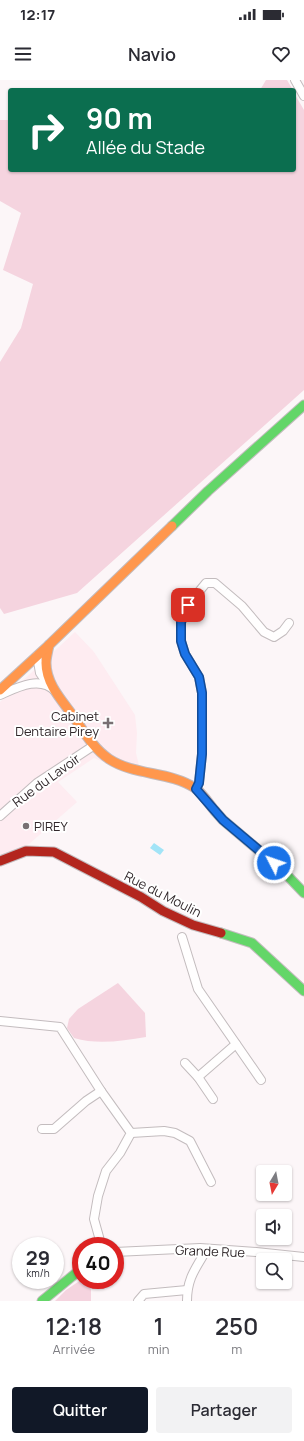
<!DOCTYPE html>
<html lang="fr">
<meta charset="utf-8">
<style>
:root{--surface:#fff;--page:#f2f2f3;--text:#2b2b33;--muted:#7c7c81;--accent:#111827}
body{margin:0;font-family:Manrope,sans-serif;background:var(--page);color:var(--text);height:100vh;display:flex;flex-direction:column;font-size:15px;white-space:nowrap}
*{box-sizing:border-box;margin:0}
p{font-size:13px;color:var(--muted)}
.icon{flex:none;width:22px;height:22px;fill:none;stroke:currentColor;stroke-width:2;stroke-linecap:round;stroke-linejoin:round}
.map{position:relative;height:1221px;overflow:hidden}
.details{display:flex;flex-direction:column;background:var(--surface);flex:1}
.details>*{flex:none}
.top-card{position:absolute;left:8px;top:8px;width:288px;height:84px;border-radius:4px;box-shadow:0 1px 3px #0004;background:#0b6e4f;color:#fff;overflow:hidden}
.needle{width:26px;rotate:190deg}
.buttons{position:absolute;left:256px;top:1085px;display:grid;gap:8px}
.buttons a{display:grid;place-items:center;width:36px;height:36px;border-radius:4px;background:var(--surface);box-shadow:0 1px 3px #0004;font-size:20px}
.speed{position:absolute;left:12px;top:1157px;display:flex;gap:8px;font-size:20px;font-weight:700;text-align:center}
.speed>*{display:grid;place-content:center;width:52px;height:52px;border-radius:50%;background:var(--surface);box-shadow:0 1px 3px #0004;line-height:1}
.speed small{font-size:10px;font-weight:400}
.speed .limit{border:6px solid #d22;background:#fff;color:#111}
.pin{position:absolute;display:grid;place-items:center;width:34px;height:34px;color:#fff;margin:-17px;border-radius:8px;box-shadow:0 2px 6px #0006}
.me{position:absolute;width:44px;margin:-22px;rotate:311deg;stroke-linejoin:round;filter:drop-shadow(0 0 3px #0008)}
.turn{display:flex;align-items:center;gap:14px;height:84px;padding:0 12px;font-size:18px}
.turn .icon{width:52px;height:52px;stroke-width:2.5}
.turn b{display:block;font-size:28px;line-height:34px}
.eta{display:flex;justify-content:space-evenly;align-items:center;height:68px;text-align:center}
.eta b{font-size:24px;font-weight:600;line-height:28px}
.action{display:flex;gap:8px;margin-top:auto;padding:8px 12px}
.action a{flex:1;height:46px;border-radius:4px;background:var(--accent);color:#fff;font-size:16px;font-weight:600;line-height:46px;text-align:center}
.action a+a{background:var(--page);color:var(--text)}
.status{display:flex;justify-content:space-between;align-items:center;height:28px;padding:0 20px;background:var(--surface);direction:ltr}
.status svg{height:11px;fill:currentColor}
header{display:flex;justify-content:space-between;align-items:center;height:52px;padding:0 12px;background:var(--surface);font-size:18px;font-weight:600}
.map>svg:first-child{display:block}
.built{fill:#feecf1}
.green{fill:#f5d4df}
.water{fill:#a2e4f7}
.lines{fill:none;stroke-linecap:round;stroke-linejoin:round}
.street-casing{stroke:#c3bcbe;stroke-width:10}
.fast-casing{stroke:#c3bcbe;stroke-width:11}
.slow-casing{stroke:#c3bcbe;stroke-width:11}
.jam-casing{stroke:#c3bcbe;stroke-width:11}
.street{stroke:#fffefe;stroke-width:8}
.fast{stroke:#63d668;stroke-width:9}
.slow{stroke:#ff974d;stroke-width:9}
.jam{stroke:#b3261e;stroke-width:9}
.route-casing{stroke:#114b97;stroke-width:10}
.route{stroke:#1a73e8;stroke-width:7}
.poi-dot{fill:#787073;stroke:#fff;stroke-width:1.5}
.labels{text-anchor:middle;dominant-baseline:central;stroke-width:4;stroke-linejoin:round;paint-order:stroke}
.poi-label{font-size:13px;fill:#31282b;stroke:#fff;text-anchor:end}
.street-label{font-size:13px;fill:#31282b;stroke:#fff}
</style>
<div class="status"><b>12:17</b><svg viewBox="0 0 49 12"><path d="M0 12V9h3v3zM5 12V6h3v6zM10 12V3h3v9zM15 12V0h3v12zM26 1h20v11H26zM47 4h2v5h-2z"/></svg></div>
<header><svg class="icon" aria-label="menu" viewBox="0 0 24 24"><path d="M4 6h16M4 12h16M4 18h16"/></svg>Navio<svg class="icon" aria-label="heart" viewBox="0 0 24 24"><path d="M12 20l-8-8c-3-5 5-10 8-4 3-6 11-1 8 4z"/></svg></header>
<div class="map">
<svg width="304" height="1221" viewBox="0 0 304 1221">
<rect width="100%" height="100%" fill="#fcf6f8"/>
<polygon class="built" points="75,552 94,572 135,635 137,653 136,673 142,698 94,678 58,702 77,722 29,764 0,776 0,622"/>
<g class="green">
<polygon points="266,0 287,0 293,10 260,10"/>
<polygon points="294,13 304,30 304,310 77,513 4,534 0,528 0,282 21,248 33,204 3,190 21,133 0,121 0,40 10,40 10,90 294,90"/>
<path d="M118,903l27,30 1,24c-24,4 -49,8 -72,1l-7,-10 2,-9 9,-10z"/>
<polygon points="81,1200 91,1200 91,1221 55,1221 66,1210"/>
</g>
<polygon class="water" points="154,763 164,770 160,775 150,768"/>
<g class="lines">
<defs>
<g id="street">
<polyline points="295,0 304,16"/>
<polyline points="37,576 40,593 49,606"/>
<path d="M0,615c16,-7 40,-20 55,-4"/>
<polyline points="196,709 199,703 202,674 202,613 199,597 185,574 181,561 181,542 188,525 206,503 215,503 242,526 264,552 274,557 283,551 289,543"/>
<polyline points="0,736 37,703 93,666"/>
<polyline points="182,857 198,909 261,1000"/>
<polyline points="0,941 60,947 101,1011 131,1053 120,1073 106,1091 98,1116 94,1139 101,1164"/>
<polyline points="185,983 198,997"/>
<polyline points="213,1019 198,997 236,964"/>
<polyline points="42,1049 54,1049 86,1021 101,1011"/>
<polyline points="131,1053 164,1051 175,1053 190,1061 211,1102"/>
<polyline points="97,1166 105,1163 111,1166"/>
<polyline points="115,1172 200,1168 256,1172 304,1177"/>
<polyline points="138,1221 144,1214 187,1210"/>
<path d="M187,1221c0,-23 9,-33 20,-52"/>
</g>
<g id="fast">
<polyline points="172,446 208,411 304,325"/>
<polyline points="215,731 223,740 282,790 304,813"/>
<polyline points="221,853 252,863 304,911"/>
<polyline points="42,1221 81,1189"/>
</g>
<g id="slow">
<path d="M49,565c-1,6 -3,12 -3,18 0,18 12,33 22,46 13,17 23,38 41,50 26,17 60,12 86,29 8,6 14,16 20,23"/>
<polyline points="0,610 49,565 172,446"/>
</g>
<polyline id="jam" points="0,781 26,771 54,772 141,817 163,831 193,845 221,853"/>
</defs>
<use href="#street" class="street-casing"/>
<use href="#fast" class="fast-casing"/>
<use href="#slow" class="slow-casing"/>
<use href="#jam" class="jam-casing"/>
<use href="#street" class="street"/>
<use href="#fast" class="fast"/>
<use href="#slow" class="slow"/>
<use href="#jam" class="jam"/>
</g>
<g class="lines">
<defs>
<polyline id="route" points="188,525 181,542 181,561 185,574 199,597 202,613 202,674 199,703 196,709 223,740 274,783"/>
</defs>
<use href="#route" class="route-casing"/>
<use href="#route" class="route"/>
</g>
<g class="poi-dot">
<path d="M106 637h4v4h4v4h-4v4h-4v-4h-4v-4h4z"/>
<circle cx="26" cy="746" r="4"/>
</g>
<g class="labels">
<g class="poi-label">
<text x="99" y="636">Cabinet<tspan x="99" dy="15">Dentaire Pirey</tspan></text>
<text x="34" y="746" text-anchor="start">PIREY</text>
</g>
<g class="street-label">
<text transform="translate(46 700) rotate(-36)">Rue du Lavoir</text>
<text transform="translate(163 814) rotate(27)">Rue du Moulin</text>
<text transform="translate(210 1171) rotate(2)">Grande Rue</text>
</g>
</g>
</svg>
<div class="buttons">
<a><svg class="needle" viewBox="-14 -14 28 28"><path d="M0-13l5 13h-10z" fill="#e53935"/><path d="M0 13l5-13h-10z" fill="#7c7c81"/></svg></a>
<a><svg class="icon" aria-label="sound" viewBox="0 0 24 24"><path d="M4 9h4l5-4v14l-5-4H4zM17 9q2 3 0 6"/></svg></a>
<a><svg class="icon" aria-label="search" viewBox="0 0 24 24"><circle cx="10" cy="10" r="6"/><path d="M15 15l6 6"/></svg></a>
</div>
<div class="speed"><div>29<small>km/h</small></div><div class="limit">40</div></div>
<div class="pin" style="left:188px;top:525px;background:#d93025"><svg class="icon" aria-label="arrive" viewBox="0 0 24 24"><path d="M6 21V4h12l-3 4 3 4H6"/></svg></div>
<svg class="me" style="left:274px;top:783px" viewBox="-20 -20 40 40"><circle r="17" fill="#1a73e8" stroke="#fff" stroke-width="3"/><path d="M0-11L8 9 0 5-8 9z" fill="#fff"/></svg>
<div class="top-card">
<div class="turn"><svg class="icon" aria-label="right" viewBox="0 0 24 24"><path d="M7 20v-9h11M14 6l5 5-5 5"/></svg><div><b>90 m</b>Allée du Stade</div></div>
</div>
</div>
<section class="details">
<div class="eta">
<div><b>12:18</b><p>Arrivée</p></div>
<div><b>1</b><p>min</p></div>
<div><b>250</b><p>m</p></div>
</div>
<div class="action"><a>Quitter</a><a>Partager</a></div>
</section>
